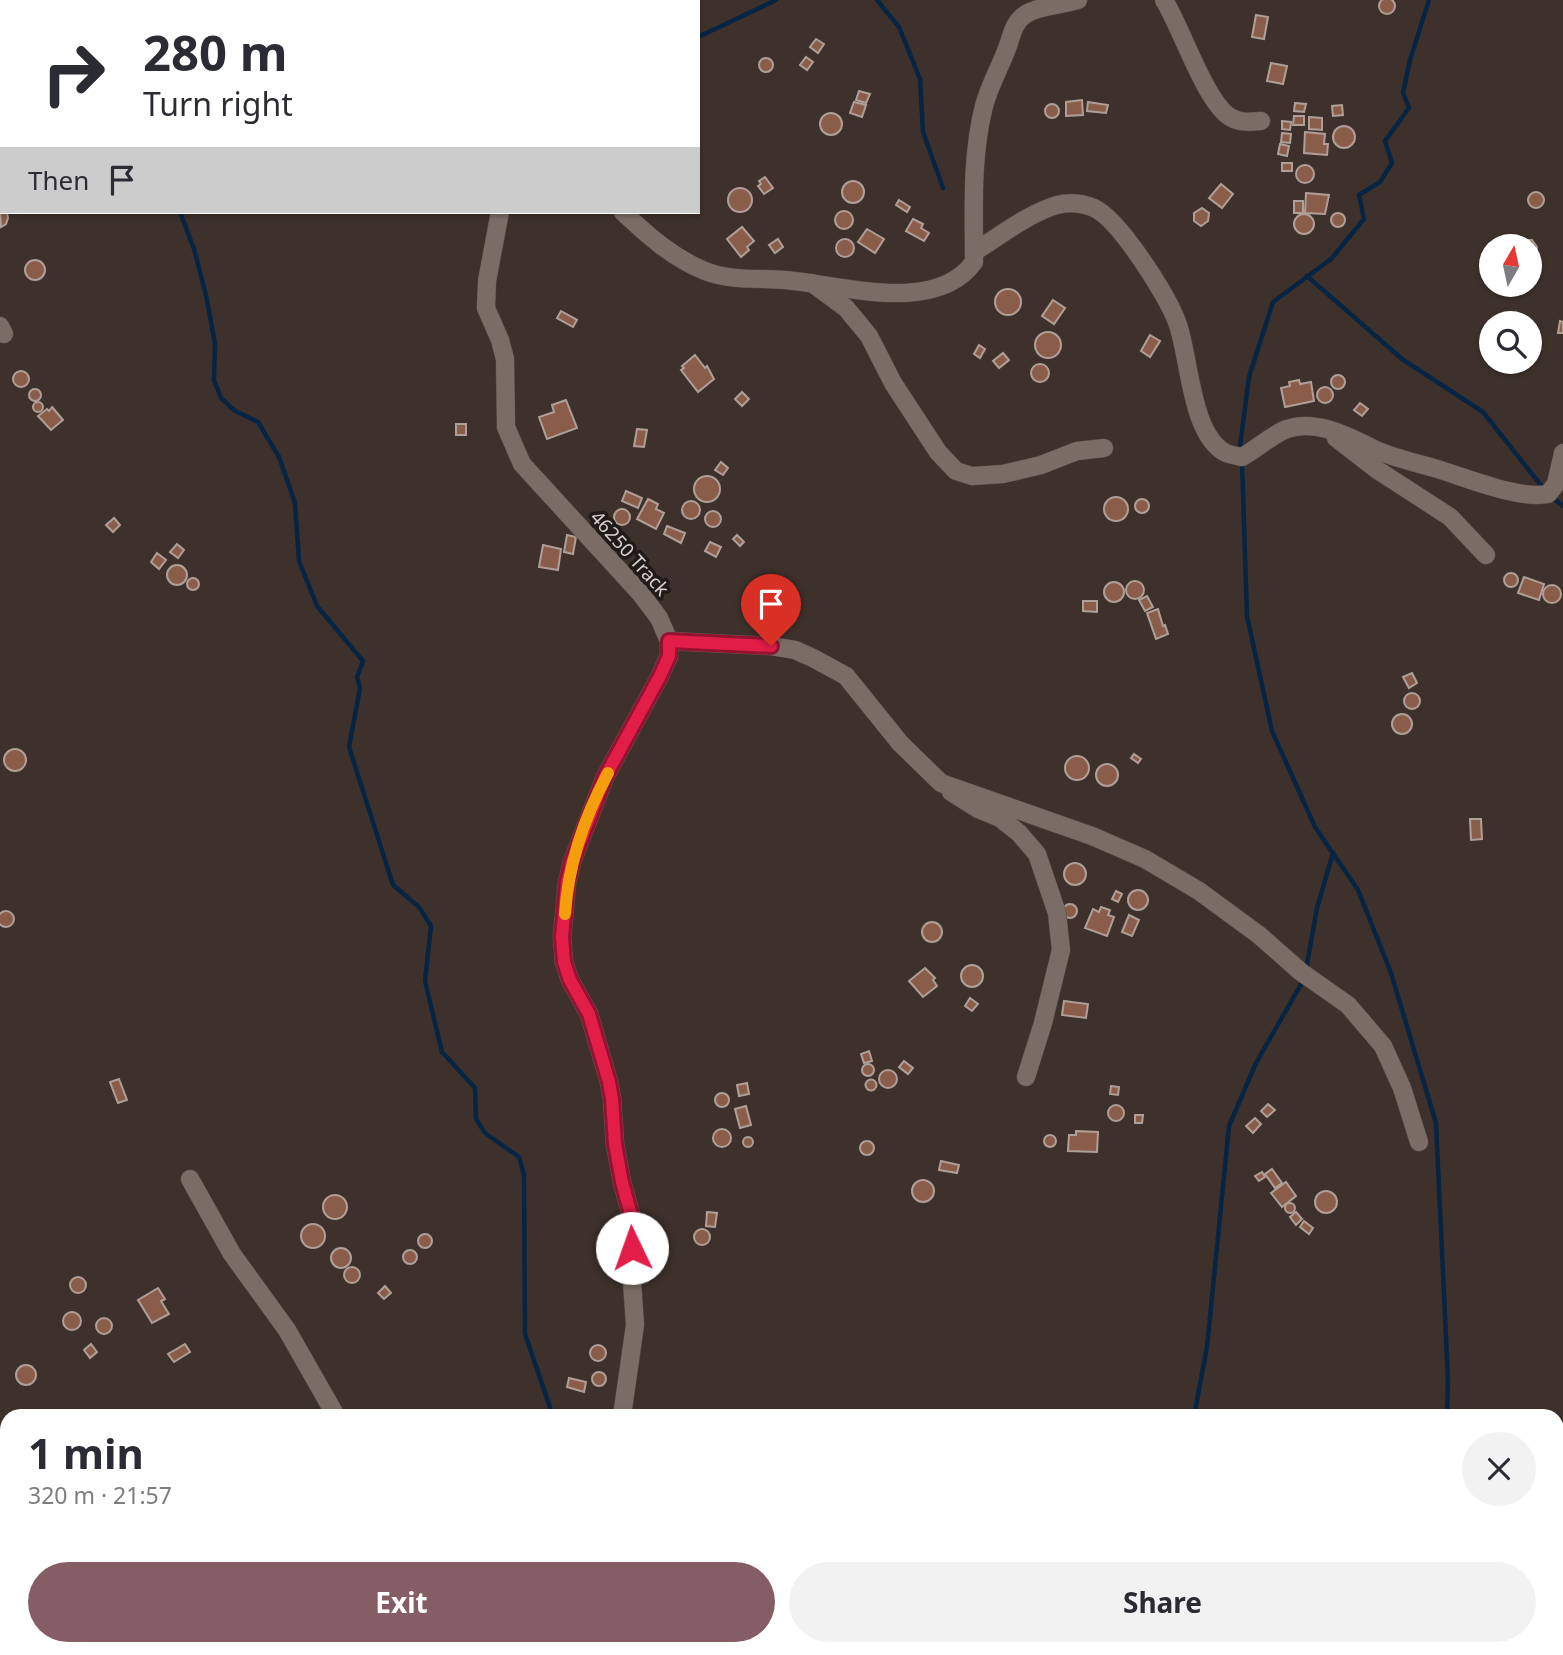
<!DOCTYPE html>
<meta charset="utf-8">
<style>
:root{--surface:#fff;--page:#f2f2f3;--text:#2b2b33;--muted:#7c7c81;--accent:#855d65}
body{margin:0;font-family:"Noto Sans",sans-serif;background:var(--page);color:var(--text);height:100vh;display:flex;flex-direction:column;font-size:26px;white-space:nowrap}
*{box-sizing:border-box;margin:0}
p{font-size:23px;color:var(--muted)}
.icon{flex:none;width:38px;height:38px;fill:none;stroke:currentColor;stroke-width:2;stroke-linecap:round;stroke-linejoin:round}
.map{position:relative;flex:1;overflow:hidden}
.panel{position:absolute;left:0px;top:1409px;width:1564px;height:247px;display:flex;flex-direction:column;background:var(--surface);border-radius:21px 21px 0 0;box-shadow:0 2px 5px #0004}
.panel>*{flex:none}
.guide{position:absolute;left:0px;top:0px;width:700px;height:214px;box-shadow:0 2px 5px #0004;background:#fff;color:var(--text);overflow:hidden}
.needle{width:46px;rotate:9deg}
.controls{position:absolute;left:1479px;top:234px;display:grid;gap:14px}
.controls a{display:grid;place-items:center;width:63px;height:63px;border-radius:50%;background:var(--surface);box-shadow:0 2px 5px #0004;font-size:35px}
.pin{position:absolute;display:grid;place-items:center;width:60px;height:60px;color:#fff;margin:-72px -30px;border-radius:50% 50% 50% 0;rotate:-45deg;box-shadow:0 0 7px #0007}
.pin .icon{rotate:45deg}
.me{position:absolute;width:77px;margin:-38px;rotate:357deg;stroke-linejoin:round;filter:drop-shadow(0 0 5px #0008)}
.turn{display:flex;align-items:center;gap:24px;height:147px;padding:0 28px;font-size:32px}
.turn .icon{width:91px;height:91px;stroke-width:2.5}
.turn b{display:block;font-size:49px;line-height:60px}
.then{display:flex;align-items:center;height:66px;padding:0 28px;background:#0003;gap:14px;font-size:26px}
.round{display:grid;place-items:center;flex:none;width:74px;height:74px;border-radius:37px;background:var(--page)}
.headline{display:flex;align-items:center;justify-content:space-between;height:119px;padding:0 28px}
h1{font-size:42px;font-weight:700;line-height:52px}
.action{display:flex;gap:14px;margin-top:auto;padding:14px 28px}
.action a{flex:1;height:80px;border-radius:42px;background:var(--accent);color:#fff;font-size:28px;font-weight:700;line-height:80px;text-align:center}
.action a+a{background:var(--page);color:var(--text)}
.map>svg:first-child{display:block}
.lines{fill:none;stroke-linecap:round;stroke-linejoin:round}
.stream{stroke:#072542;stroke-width:4.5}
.building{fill:#895d4a;stroke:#b09f99;stroke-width:2}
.minor-casing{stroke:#584d48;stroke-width:19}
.minor{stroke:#7b6d66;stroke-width:18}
.route-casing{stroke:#92132f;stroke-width:18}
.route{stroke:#e11d48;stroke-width:12}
.slow{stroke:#f59e0b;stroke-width:12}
.labels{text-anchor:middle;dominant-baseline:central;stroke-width:7;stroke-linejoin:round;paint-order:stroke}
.street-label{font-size:19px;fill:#dad2ce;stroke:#201b18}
</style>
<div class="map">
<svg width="1563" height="1655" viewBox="0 0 1563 1655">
<rect width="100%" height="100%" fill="#3e312b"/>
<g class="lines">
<g class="stream">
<polyline points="174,0 174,2"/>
<polyline points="877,0 899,27 920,79 923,132 943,188"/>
<polyline points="698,37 776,0"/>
<polyline points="180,212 194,249 206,295 215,344 214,380 221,398 235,411 258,422 279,457 295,503 299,561 317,606 363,661 357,677 360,688 349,747 393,885 419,907 431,926 425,981 442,1052 475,1088 476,1119 485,1133 519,1157 524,1175 525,1334 553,1416"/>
<polyline points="1307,276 1402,359 1483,412 1544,489"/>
<polyline points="1241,452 1240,446 1249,377 1273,302 1331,259 1364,219 1359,195 1380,182 1392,163 1385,141 1409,108 1403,93 1410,60 1429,0"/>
<polyline points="1242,461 1247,616 1272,731 1315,827 1358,890 1391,973 1436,1123 1448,1380 1447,1416"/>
<polyline points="1553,498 1563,506"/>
<polyline points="1306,970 1317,908 1333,853"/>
<polyline points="1194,1416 1207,1347 1229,1126 1256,1063 1304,979"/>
<polyline points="1512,1648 1516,1655"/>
<polyline points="572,1655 572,1648"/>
</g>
</g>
<g class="building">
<circle cx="1387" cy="6" r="8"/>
<polygon points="1256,15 1268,17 1264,39 1252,37"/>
<polygon points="816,39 824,44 818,53 810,47"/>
<polygon points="806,57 813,62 807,70 800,65"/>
<circle cx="766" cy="65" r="7"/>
<polygon points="1271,63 1287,66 1283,84 1267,81"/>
<polygon points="859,91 870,94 866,103 856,100"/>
<polygon points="1082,100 1083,115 1066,116 1066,102"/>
<polygon points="854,102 866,105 862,117 850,113"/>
<polygon points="1088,102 1108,105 1106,113 1087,111"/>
<polygon points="1295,103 1306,104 1304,112 1294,111"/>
<circle cx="1052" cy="111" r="7"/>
<polygon points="1342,105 1343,115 1333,116 1332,106"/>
<circle cx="831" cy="124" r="11"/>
<polygon points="1294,116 1304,116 1304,125 1293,125"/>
<polygon points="1309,117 1322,118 1322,130 1309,129"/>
<polygon points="1282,121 1291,122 1290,130 1282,129"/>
<circle cx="1344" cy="137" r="11"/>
<polygon points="1305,132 1325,134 1324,144 1328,144 1327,155 1304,153"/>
<polygon points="1282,133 1291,134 1290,143 1281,142"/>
<polygon points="1280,144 1289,146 1287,156 1278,154"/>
<rect x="1282" y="163" width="10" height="8"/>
<circle cx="1305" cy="174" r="9"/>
<polygon points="765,177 773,188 764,194 758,186 761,184 759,181"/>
<circle cx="853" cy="192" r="11"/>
<polygon points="1221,184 1233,194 1222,208 1209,198"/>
<circle cx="740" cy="200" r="12"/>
<circle cx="1536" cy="200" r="8"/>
<polygon points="1306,193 1329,195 1325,214 1305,213"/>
<polygon points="899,200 910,207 907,212 896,205"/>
<rect x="1294" y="201" width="9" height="12"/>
<polygon points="1202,208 1209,213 1208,221 1201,226 1194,221 1194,213"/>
<polygon points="0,209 7,213 8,218 6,224 1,227"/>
<circle cx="844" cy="220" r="9"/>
<circle cx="1338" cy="220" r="7"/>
<circle cx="1304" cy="224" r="10"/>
<polygon points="913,219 923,224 921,228 929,233 924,241 906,231"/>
<polygon points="742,227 754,241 747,247 749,250 741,257 727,239"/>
<polygon points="867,229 884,239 875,253 858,242"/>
<polygon points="778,239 783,247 775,253 769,245"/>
<circle cx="845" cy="248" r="9"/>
<polygon points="1527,240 1532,240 1537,247 1536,256 1530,260 1530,247 1518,247 1522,241"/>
<circle cx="35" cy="270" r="10"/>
<circle cx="1008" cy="302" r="13"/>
<polygon points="1053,300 1065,308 1054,324 1042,316"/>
<polygon points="561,311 577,320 573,327 557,318"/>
<polygon points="1560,321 1563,322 1563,333 1558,333"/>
<circle cx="1048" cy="345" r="13"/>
<polygon points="1150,335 1160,341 1150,357 1141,351"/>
<polygon points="979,345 985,349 980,358 974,354"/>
<polygon points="1003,353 1009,360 999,368 993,361"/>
<polygon points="695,355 705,368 707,366 714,379 698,392 681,370 684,368 682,366"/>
<circle cx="1040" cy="373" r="9"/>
<circle cx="21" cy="379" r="8"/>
<circle cx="1338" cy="382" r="7"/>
<polygon points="1299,380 1300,384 1311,382 1314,401 1285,407 1281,388 1290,386 1289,382"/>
<circle cx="1325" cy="395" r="8"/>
<circle cx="35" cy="395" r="6"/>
<polygon points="742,392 749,399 742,406 735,399"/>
<polygon points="566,400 577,428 547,439 539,417 554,412 552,405"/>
<circle cx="38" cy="407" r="5"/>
<polygon points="1360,403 1368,409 1362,416 1354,410"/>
<polygon points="52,407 63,420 51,430 38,416 47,409 49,411"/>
<rect x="456" y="424" width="10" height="11"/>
<polygon points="637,429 647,430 644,447 634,446"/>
<polygon points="721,462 728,468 723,475 715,470"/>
<circle cx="707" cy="489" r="13"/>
<polygon points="626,491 642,498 638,508 622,501"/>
<circle cx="1116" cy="509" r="12"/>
<circle cx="1142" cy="506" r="7"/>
<polygon points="648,499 658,504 656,509 664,513 656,529 637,519"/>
<circle cx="691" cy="510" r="9"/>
<circle cx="622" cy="517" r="8"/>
<circle cx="713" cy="519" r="8"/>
<polygon points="114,518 120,525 113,532 106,525"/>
<polygon points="667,526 685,533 681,543 664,534"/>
<polygon points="567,535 576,537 573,554 564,552"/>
<polygon points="737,535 744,542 740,546 733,539"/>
<polygon points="710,542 721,547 716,557 705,551"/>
<polygon points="177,544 184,550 178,558 170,552"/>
<polygon points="543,545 561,549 558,570 539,567"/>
<polygon points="157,553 166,560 159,569 151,562"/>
<circle cx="177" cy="575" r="10"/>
<circle cx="1511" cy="580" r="7"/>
<polygon points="1524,577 1544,584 1539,600 1518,593"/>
<circle cx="193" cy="584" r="6"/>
<circle cx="1135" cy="590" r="9"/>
<circle cx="1114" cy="592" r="10"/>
<circle cx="1552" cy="594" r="9"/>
<polygon points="1147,596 1153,607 1145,611 1139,600"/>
<polygon points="1083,601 1097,601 1097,612 1083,611"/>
<polygon points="1158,609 1163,626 1165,625 1168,634 1156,639 1147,613"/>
<polygon points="1412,673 1417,683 1409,688 1403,677"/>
<circle cx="1412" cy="701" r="8"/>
<circle cx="1402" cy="724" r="10"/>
<circle cx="15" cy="760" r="11"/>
<polygon points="1134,754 1141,759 1138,763 1131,758"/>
<circle cx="1077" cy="768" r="12"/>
<circle cx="1107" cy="775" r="11"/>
<polygon points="1470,819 1481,819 1482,839 1471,840"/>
<circle cx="1075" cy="874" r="11"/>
<circle cx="1138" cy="900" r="10"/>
<polygon points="1116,891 1122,894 1118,902 1112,899"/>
<circle cx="1070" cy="911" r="7"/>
<polygon points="1101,907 1110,910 1108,915 1114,917 1107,936 1085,928 1093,909 1099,912"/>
<circle cx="6" cy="919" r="8"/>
<polygon points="1129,915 1139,920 1132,936 1122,932"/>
<circle cx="932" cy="932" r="10"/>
<circle cx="972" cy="976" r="11"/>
<polygon points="925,968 935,978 933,980 937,986 923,997 909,981"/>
<polygon points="970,998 978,1004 972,1011 965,1006"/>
<polygon points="1064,1001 1088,1004 1086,1018 1062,1015"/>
<polygon points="869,1051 872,1061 864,1063 861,1054"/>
<polygon points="904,1061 913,1068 908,1074 899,1067"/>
<circle cx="868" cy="1070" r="6"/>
<circle cx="888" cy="1079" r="9"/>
<polygon points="119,1079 127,1100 118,1103 110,1082"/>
<circle cx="871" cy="1085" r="5.5"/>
<polygon points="747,1083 749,1094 739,1096 737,1085"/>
<polygon points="1111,1086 1119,1087 1118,1095 1110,1094"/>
<circle cx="722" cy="1100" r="7"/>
<polygon points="1268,1104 1275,1110 1267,1117 1261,1111"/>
<circle cx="1116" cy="1113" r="8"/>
<polygon points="746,1106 751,1125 740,1128 735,1109"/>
<polygon points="1135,1115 1143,1115 1142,1123 1135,1123"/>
<polygon points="1255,1118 1261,1124 1253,1133 1246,1126"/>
<circle cx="722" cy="1138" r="9"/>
<polygon points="1076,1131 1098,1132 1097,1152 1068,1151 1069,1135 1076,1135"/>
<circle cx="1050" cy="1141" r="6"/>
<circle cx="748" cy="1142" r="5"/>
<circle cx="867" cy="1148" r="7"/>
<polygon points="941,1161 959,1165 957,1173 939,1170"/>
<polygon points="1272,1169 1282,1183 1275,1188 1265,1174"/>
<polygon points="1262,1172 1265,1177 1259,1181 1255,1176"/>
<circle cx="923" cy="1191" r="11"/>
<polygon points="1286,1182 1296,1196 1282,1207 1271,1193"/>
<circle cx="1326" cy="1202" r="11"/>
<circle cx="335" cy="1207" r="12"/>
<circle cx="1290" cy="1208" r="5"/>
<polygon points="707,1212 717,1213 715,1227 706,1226"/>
<polygon points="1296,1212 1302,1219 1296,1225 1290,1217"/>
<polygon points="1304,1221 1313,1228 1309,1234 1300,1227"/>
<circle cx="313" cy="1236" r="12"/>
<circle cx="702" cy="1237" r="8"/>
<circle cx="425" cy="1241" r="7"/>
<circle cx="341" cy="1258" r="10"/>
<circle cx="410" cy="1257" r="7"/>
<circle cx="352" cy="1275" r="8"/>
<circle cx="78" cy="1285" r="8"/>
<polygon points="385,1286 391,1293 384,1299 378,1293"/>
<polygon points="158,1288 165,1299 161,1301 169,1314 152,1323 138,1300"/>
<circle cx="72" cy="1321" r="9"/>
<circle cx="104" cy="1326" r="8"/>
<polygon points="91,1344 97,1352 90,1358 84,1350"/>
<polygon points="185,1344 190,1352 174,1362 168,1354"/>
<circle cx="598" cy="1353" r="8"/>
<circle cx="26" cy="1375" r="10"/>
<circle cx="599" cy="1379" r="7"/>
<polygon points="569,1378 586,1382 584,1392 567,1387"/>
<polygon points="287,1648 301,1648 301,1649 293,1655"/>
</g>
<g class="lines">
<defs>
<g id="minor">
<polyline points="508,0 509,2"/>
<path d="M1164,0c18,29 41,101 66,117 10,6 20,5 31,4"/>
<polyline points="12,2 13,0"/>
<polyline points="0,20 2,17"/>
<polyline points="500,212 487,281 486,308 500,340 505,359 506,427 522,464 641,594 659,618 669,641 669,656 660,676 605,777 572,862 567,883 562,937 564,962 570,980 589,1014 609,1082 612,1099 615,1144 622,1182 633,1222 632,1282 635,1325 622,1416"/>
<path d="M623,212c24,23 50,46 82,59 25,10 54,7 80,9 54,4 150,36 189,-18 0,-52 -3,-105 10,-156 5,-19 15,-37 22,-55 6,-14 6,-28 20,-37 13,-8 36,-9 52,-14"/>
<path d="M974,252c26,-16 53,-38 83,-47 12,-3 25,-2 37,3 25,11 73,87 83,114 13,34 13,113 49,131 5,2 11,3 16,4 15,-8 29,-22 45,-28 30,-10 60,7 87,20 19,9 40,13 60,19 31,9 84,32 114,26l8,-10 7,-31"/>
<polyline points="812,283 846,308 869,336 893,383 938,452 956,471 972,476 1003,474 1041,465 1077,451 1104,448"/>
<polyline points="0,326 4,334"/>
<polyline points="1336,438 1376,469 1450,517 1486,555"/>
<polyline points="669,641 771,646 795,650 813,658 846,676 900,743 941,783 1092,836 1145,859 1199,891 1259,935 1301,972 1348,1005 1383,1046 1402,1088 1419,1142"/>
<polyline points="951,792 978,809 1000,818 1019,833 1037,854 1057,913 1061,950 1043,1023 1026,1077"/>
<polyline points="190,1179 232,1254 287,1330 336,1416"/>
</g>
</defs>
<use href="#minor" class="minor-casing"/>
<use href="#minor" class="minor"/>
</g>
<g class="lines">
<defs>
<polyline id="route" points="632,1248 633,1222 622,1182 615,1144 612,1099 609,1082 589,1014 570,980 564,962 562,937 567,883 572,862 605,777 660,676 669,656 669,641 771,646"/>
</defs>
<use href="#route" class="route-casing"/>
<use href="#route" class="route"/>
<path class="slow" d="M565,914c3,-49 20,-98 43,-141"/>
</g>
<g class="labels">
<g class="street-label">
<text transform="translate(630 553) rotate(48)">46250 Track</text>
</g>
</g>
</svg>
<div class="controls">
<a><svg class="needle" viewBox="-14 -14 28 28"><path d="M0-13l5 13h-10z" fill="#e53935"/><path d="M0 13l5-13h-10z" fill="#7c7c81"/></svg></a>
<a><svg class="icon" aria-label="search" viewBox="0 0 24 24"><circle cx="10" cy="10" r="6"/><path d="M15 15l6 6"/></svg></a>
</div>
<div class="pin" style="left:771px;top:646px;background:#d93025"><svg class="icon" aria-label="arrive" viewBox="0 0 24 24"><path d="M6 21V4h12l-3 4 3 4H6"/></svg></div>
<svg class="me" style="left:632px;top:1248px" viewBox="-20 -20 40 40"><circle r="19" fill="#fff"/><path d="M0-13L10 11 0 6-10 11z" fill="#e11d48"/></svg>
<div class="guide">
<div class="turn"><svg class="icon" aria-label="right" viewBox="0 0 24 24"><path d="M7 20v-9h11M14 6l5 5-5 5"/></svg><div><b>280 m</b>Turn right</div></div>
<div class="then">Then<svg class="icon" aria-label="arrive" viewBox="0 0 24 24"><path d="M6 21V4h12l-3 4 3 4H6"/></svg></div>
</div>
<section class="panel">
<div class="headline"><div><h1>1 min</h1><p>320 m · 21:57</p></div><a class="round"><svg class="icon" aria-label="close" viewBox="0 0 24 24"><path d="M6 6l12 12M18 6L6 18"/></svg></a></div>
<div class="action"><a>Exit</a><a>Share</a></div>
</section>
</div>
